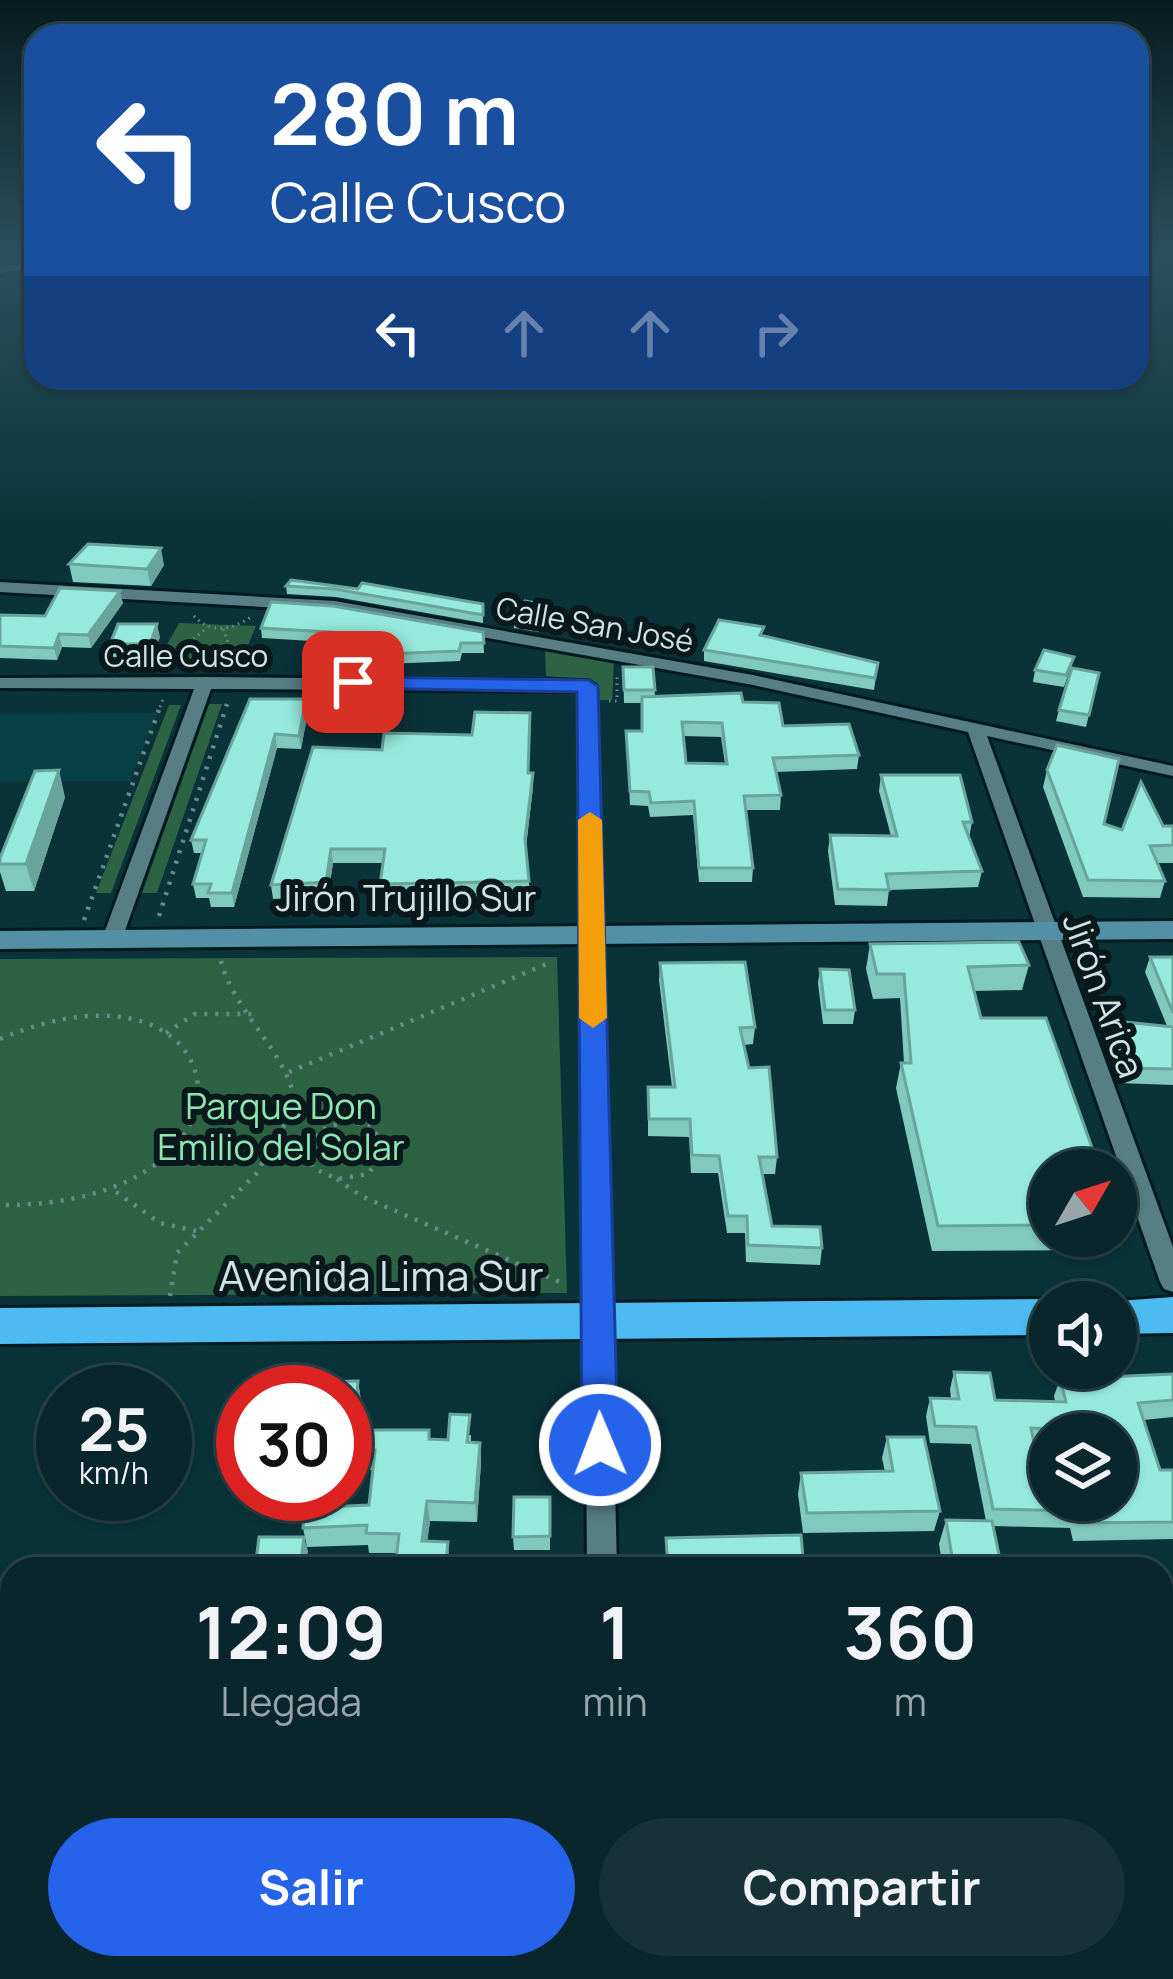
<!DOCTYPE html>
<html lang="es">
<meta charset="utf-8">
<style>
:root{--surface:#08262b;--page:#163237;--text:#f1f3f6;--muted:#98a5a9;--line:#294347;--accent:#2563eb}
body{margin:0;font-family:Manrope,sans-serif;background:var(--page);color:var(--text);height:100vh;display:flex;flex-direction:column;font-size:45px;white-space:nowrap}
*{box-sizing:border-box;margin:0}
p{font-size:39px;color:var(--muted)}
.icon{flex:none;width:66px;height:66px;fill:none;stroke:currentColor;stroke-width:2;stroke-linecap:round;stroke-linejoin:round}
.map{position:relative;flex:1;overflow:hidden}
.details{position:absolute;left:0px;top:1557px;width:1173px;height:423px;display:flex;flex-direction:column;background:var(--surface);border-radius:36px 36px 0 0;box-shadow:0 3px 9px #0004,0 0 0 3px var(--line)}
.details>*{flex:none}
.guide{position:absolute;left:24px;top:24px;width:1125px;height:366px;border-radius:36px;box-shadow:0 3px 9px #0004,0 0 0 3px var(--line);background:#1a4fa0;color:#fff;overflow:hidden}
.needle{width:78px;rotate:51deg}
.controls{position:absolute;left:1029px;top:1149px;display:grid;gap:24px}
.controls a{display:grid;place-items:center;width:108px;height:108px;border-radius:50%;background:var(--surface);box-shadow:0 3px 9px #0004,0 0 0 3px var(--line);font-size:60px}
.speed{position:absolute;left:36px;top:1365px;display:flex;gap:24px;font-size:60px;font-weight:700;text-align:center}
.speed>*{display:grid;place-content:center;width:156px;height:156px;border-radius:50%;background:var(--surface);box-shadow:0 3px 9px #0004,0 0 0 3px var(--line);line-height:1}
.speed small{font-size:30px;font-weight:400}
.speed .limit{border:18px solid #d22;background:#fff;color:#111}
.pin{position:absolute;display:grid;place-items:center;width:102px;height:102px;color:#fff;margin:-51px;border-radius:24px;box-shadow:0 6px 18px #0006}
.me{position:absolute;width:132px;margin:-66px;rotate:359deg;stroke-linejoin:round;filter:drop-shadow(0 0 9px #0008)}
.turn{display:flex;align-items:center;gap:42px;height:252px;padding:0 48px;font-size:54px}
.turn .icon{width:156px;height:156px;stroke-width:2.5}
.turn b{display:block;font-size:84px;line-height:102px}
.lanes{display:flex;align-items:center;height:114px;padding:0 48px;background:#0003;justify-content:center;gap:60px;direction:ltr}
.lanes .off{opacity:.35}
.eta{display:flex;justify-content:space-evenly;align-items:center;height:204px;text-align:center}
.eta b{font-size:72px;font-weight:700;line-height:84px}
.primary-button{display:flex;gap:24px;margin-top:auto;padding:24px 48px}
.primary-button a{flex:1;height:138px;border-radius:72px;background:var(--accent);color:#fff;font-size:48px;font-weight:700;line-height:138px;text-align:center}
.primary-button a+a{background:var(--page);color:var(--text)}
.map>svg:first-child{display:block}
.built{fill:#063f46}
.green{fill:#2d6345}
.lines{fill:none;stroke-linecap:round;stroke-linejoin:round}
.lane-casing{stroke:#001a1e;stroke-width:21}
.street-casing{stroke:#001a1e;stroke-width:6}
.secondary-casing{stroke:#001a1e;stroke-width:6}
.highway-casing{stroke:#001a1e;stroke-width:6}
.path-far1{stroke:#69898d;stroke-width:3;stroke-dasharray:1.5 4.5;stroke-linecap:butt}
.path{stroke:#69898d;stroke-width:4.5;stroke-dasharray:3 8;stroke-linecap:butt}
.lane{stroke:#577e84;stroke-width:15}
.street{fill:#577e84;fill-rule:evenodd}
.secondary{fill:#5490a5;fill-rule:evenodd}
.highway{fill:#4dbbf2;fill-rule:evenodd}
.wall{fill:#81c9bd;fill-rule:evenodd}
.shaded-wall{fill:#69a49a}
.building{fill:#96eadc;stroke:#69a49a;stroke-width:3;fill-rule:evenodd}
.route{fill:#2563eb;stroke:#184099;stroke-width:3}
.slow{fill:#f59e0b}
.labels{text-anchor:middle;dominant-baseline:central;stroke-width:12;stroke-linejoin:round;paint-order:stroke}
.far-street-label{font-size:30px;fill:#cfe4e7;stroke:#08181b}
.street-label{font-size:36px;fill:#cfe4e7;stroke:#08181b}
.park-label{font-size:36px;fill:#8de6b2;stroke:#08181b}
.near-street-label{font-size:42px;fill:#cfe4e7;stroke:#08181b}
</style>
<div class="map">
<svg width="1173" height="1979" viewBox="0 0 1173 1979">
<rect width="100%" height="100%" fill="#0a3339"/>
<polygon class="built" points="158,713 130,781 0,782 0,714"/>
<g class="green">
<polygon points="179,623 256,626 239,666 157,663"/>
<polygon points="545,648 614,662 612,700 599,700 599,687 588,679 546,676"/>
<polygon points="209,704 222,704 157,893 142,893"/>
<polygon points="169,705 181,705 111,893 96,893"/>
<polygon points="557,957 567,1293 0,1296 0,959"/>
</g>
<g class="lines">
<defs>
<g id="lane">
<polyline points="1161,1711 1173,1705"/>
<polyline points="833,1968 834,1979"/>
<polyline points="19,1979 22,1968"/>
<polyline points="199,1979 201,1968"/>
</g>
<g id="street">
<polygon points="36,260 36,266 0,274 0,268"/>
<polygon points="0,582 335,601 753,675 1173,766 1173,776 987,736 1173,1247 1173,1292 1164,1289 1160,1282 968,732 753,685 335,611 0,592"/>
<polygon points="205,677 588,681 596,686 617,1569 587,1569 580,691 211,689 122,939 119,944 105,944 102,939 194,689 0,688 0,678"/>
<rect x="595" y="1968" width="36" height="11"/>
</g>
<g id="secondary">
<polygon points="1173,921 1173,939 0,949 0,931"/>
<rect x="1161" y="1896" width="12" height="50"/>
<rect x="0" y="1903" width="12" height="50"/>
</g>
<g id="highway">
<polygon points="1173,1297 1173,1333 1116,1334 1116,1302 1104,1302"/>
<polygon points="1050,1299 1059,1302 1050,1302 1050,1335 0,1344 0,1308"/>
</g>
</defs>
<use href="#lane" class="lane-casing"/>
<use href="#street" class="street-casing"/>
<use href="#secondary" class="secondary-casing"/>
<use href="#highway" class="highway-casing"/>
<g class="path-far1">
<path d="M194,616c16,18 38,14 57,1"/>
<polyline points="223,629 236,664"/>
<polyline points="166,662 208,627"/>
<polyline points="609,701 617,701 617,673"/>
<polyline points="160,707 163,699"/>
</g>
<g class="path">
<polyline points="159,916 227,704"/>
<polyline points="84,920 161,704"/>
<polyline points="166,1033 195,1014 253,1014"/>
<path d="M0,1039c243,-103 284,168 0,166"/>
<polyline points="289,1072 549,963"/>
<polygon points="346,1121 371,1126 386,1149 368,1174 337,1179 313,1168 308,1148 321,1130"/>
<polyline points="346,1121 350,1105"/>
<polyline points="337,1179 361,1196 560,1282"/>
<polyline points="116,1192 160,1223 196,1231"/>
<path d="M170,1296l7,-43 79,-79 40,-69c-11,-58 -61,-90 -75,-144"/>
</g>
<use href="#lane" class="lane"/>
<use href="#street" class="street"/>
<use href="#secondary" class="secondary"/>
<use href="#highway" class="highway"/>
</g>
<g class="wall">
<polygon points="69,564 164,565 151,586 73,582"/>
<polygon points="291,580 483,604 483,623 336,597 287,594 286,586"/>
<polygon points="123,603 91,648 62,647 57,660 0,658 0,615 45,616"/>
<polygon points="514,615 549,618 538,632 514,628"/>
<polygon points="261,628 483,632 484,653 462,653 460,661 360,665 361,644 262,638"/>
<polygon points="160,637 152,657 113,657 110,644"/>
<polygon points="704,650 878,663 874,690 704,661"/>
<polygon points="1074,657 1064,687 1033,682 1035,670"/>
<path d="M623,667h30l2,29 88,6 40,24 76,29 -2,14 -81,3 5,23 -1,15h-34l7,58 -1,14h-53l-6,-67 -43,2 -2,-11 -18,-1 -4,-74h16l-1,-28h-17zM683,736l38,1 4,27 -39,-1z"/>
<polygon points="1099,673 1086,727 1056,721 1059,710"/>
<polygon points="250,699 306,699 308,712 301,749 277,748 234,907 211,907 209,898 196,898 193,884 202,853 194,853 191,840"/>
<polygon points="472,735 529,773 533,787 526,848 530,895 382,898 380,884 383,863 333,863 328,896 273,899 271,885 382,750"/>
<polygon points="1047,770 1104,824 1122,830 1173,826 1173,863 1157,863 1165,881 1160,898 1083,897 1043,787"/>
<polygon points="881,775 972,822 969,838 982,871 978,887 889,890 887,906 835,905 828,851 830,835 891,836 879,791"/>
<polygon points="65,797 34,891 6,891 0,872 0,858"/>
<polygon points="870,944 1029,965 1022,990 974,991 981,1018 1050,1170 1050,1236 1116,1236 1111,1250 932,1251 896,1088 901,1063 904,1063 900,998 873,999 866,969"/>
<polygon points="1150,957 1173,957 1173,1085 1118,1083 1101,1036 1106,1020 1167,1026 1145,972"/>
<polygon points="660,963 755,1027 753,1044 744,1045 749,1068 777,1157 775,1174 762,1174 772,1226 822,1248 820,1265 746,1262 745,1233 727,1233 718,1173 691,1173 689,1137 648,1136 648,1087 672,1087 659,980"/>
<polygon points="820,969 855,1010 853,1024 823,1024 818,983"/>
<path d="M954,1372l41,28 60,1 -1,-5 6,-17 113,-5v43l-29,3 16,50h13v69l-100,2 -3,-13 -76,-2 8,43h-59l-4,-25 7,-24 40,1 -15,-77 -41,-1 -4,-27 4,-18 21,1 -1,-10zM1050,1434h66v66l-76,-28 -6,-26 16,1z"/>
<polygon points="358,1381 361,1401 358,1430 429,1430 430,1439 448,1440 471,1435 471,1442 480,1443 481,1462 477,1522 430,1521 427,1541 448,1542 449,1569 395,1569 397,1553 369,1553 368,1545 307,1547 303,1528 369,1505 373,1470 345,1470 345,1392"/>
<polygon points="887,1437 940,1511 934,1531 803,1533 798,1494 801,1473 885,1472 882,1458"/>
<polygon points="550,1497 550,1550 514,1550 513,1537"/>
<rect x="0" y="1696" width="12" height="171"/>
</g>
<g class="shaded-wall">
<polygon points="161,548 164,565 151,586 147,569"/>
<polygon points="120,591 123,603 91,648 88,635"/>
<polygon points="549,605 549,618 538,632 538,620"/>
<polygon points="157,624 160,637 152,657 150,644"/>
<polygon points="59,634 62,647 57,660 54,648"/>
<polygon points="306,699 308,712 301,749 299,736"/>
<polygon points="275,734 277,748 234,907 232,893"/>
<polygon points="59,770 65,797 34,891 26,864"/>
<polygon points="533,773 533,787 525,853 525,839"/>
<polygon points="331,849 333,863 328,896 326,882"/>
<polygon points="358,1381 361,1401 356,1450 353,1430"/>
<polygon points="480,1443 481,1462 477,1522 475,1503"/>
<polygon points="427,1501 430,1521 425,1560 422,1541"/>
<polygon points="304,1537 308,1551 305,1569 300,1569"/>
<polygon points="448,1542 449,1569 445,1569"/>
</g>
<g class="building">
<polygon points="88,544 161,548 147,569 69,564"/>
<polygon points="291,580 358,589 362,583 483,604 483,615 335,589 286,586"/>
<polygon points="60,588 120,591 88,635 59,634 54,648 0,646 0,615 45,616"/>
<polygon points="525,601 549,605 538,620 514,615"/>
<polygon points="271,602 333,606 483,632 484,643 461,643 459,651 359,655 362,634 261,628"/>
<polygon points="719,620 764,627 760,635 878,663 875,678 704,650"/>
<polygon points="118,624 157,624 150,644 110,644"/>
<polygon points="1044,650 1074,657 1066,675 1035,670"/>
<polygon points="623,667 653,667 655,690 624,690"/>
<polygon points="1072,668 1099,673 1089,715 1059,710"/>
<path d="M741,693l2,9 36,1 4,23 66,-2 10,31 -86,3 8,37 -37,1 9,72h-54l-5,-67 -43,2 -2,-11 -19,-1 -4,-60h16v-34zM682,722l40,1 5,41 -41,-1z"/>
<polygon points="250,699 306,699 299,736 275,734 232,893 208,893 211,884 193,884 206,840 191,840"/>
<polygon points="475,712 530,713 528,773 533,773 525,839 529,881 380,884 385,849 331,849 326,882 271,885 313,747 382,750 384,733 472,735"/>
<polygon points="1057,745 1119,759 1104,824 1122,830 1141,782 1163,826 1173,826 1173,845 1150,846 1165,881 1088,880 1047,770"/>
<polygon points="59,770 26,864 0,864 0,858 35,771"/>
<polygon points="881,775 960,775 972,822 963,822 982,871 886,874 889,890 838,889 830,835 897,836"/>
<polygon points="1019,942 1029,965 968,967 981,1018 1046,1018 1100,1170 1050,1170 1050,1225 938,1226 901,1063 911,1063 904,974 877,974 870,944"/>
<polygon points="1150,957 1173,957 1173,1013"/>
<polygon points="745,962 755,1027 740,1028 749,1068 769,1067 777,1157 759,1157 772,1226 820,1227 822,1248 748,1245 747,1216 728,1216 719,1156 692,1155 690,1119 649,1119 648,1087 675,1087 660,963"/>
<polygon points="820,969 849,970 855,1010 825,1010"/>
<polygon points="1106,1020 1173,1027 1173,1069 1123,1068"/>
<path d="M954,1372l36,1 5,27 71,2 -6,-23 113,-5v26l-35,3 22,67h13v52l-93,1 -4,-12 -83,-2 -17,-82 -41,-1 -5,-28 29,1zM1031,1428l43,2 2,4h40v66h-66v-28h-10z"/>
<polygon points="358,1381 353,1430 429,1430 429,1439 448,1440 450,1414 470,1415 467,1442 480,1443 475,1503 427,1501 422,1541 448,1542 445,1569 395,1569 399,1534 366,1533 367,1525 303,1528 304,1508 369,1505 375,1450 345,1450 345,1392 299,1392 301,1382"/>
<polygon points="887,1437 924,1437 940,1511 807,1513 801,1473 893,1471"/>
<polygon points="514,1497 550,1497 550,1536 513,1537"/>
<polygon points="946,1520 992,1521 1002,1569 954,1569"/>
<polygon points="801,1535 804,1569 668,1569 666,1538"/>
<polygon points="259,1537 304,1537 300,1569 255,1569"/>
<rect x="0" y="1696" width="12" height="154"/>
<polygon points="1014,1971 1024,1976 1033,1971 1173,1971 1173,1979 857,1978"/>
<polygon points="525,1972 562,1972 562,1979 524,1979"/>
<polygon points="316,1974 315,1979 202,1979 203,1975"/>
<polygon points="818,1976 818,1979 653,1978"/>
</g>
<linearGradient id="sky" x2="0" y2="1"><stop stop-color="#061c1f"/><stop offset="0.48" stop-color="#2d505f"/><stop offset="1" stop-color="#2d505f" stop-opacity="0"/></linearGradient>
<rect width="1173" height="530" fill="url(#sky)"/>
<polygon class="route" points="345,677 588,680 598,686 618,1445 612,1456 600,1461 587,1456 582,1445 577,692 353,688 345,686"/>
<polygon class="slow" points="590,812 602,820 607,1018 593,1028 579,1018 578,820"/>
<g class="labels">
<g class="far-street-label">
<text transform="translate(595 624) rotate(10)">Calle San José</text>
<text x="186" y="655">Calle Cusco</text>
</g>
<g class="street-label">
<text x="406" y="897">Jirón Trujillo Sur</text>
<text transform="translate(1104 995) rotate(70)">Jirón Arica</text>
</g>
<g class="park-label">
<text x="281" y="1105">Parque Don<tspan x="281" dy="41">Emilio del Solar</tspan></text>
</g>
<g class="near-street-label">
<text x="381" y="1275">Avenida Lima Sur</text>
</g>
</g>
</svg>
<div class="controls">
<a><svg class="needle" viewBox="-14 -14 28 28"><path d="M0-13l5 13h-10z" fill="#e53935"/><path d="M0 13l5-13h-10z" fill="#98a5a9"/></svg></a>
<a><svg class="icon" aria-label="sound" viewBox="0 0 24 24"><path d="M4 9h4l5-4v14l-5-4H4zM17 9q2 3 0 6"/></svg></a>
<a><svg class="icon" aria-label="layers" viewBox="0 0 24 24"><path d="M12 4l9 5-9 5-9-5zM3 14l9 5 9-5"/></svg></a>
</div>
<div class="speed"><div>25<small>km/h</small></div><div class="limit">30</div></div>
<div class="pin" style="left:353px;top:682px;background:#d93025"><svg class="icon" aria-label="arrive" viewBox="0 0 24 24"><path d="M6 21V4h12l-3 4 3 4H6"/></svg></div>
<svg class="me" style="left:600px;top:1445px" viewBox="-20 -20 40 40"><circle r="17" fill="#2563eb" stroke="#fff" stroke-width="3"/><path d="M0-11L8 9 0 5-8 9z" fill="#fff"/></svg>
<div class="guide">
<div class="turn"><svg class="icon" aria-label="left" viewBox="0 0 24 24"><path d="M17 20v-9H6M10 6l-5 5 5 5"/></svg><div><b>280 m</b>Calle Cusco</div></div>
<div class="lanes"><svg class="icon" aria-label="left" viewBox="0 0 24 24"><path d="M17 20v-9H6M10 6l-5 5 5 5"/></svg><svg class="icon off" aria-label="ahead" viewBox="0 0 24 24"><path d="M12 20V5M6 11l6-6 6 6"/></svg><svg class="icon off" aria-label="ahead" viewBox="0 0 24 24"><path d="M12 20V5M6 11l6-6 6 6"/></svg><svg class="icon off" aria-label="right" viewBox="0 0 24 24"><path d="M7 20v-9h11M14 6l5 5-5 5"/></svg></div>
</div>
<section class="details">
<div class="eta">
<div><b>12:09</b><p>Llegada</p></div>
<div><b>1</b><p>min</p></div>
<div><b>360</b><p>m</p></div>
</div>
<div class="primary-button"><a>Salir</a><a>Compartir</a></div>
</section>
</div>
